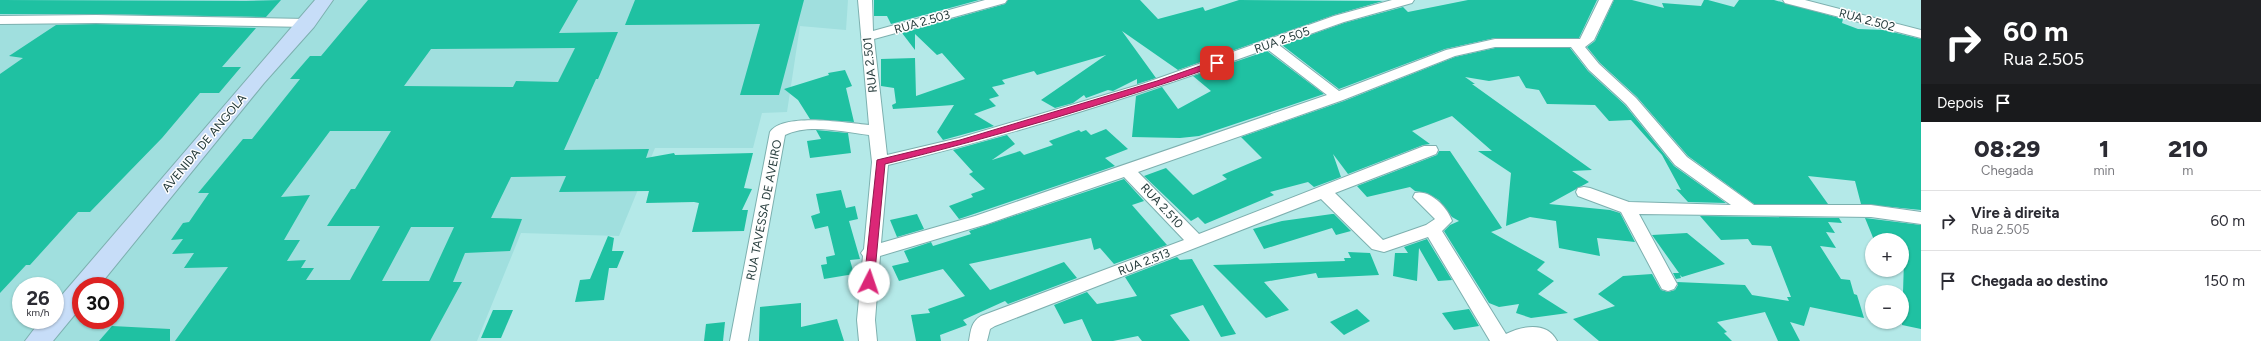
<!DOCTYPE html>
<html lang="pt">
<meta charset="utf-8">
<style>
:root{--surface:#fff;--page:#f2f2f3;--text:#2b2b33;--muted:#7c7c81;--line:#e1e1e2}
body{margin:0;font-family:Figtree,sans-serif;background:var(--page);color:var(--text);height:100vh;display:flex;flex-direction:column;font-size:15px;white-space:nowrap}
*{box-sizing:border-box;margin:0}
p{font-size:13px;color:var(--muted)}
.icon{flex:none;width:22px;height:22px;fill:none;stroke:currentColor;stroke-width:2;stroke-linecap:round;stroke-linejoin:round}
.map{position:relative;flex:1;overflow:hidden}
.sheet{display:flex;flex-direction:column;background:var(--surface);width:340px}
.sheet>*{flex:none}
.hud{background:#202124;color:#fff;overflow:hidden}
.tools{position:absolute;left:1865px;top:233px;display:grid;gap:8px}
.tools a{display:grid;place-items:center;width:44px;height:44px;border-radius:50%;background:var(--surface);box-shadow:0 1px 3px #0004;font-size:20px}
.speed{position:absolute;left:12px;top:277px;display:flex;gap:8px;font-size:20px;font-weight:700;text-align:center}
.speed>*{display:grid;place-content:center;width:52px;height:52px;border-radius:50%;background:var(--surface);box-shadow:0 1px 3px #0004;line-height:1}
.speed small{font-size:10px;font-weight:400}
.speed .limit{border:6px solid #d22;background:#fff;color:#111}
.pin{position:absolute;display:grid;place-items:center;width:34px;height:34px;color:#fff;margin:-17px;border-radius:8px;box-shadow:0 2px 6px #0006}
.me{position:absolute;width:44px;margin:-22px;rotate:4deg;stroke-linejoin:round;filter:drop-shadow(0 0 3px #0008)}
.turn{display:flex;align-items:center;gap:14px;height:84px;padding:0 16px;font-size:18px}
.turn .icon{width:52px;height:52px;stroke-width:2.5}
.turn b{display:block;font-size:28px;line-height:34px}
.then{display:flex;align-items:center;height:38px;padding:0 16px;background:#0003;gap:8px;font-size:15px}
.eta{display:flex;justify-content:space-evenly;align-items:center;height:68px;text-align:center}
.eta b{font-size:24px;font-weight:800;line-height:28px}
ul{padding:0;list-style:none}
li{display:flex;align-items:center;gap:12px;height:60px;padding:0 16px;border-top:1px solid var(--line)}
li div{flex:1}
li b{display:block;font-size:15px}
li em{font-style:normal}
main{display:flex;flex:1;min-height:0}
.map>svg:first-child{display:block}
.built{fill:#a0dfde;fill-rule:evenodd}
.building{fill:#1fc1a2;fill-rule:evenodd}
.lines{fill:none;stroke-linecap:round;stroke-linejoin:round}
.street-casing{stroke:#7db0af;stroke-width:2}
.secondary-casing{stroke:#7db0af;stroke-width:2}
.street{fill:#fff;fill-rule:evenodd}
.secondary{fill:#c7ddf8;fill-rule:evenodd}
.route{fill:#db2777;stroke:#8e194d}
.labels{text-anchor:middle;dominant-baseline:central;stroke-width:3;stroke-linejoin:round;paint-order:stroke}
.street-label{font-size:12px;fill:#263c3c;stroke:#fefefe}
</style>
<main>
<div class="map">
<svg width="1921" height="341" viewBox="0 0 1921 341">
<rect width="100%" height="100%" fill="#b4e9e8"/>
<path class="built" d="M0,0h848l-2,30 -46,-4 -13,86 -25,1 -9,35h-98l-36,88 -98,-3 -44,108h-477zM21,286h34v34h-34zM81,286h34v34h-34z"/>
<g class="building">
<polygon points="0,0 246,1 281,0 266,17 96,14 0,14"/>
<path d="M368,0h210l-19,33 59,-1 -20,47h-2l-32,71 85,-1 -3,9 28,-5 1,2 78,-2 -9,35 8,1 -10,21h6l-4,21 -52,1 7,-29 -5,-1 -48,1 3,-12 -90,1 7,-16 -55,1 -20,41 31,1 -12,32 -45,2 -12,29h9l-32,59h-255l53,-74 -44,1 10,-15 -22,1 11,-15 -12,1 12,-17 6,-1 20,-29h-11l45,-54h9l48,-60h-10l20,-23h11zM575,48l-17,34 -42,-1 -3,6 -109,-1 27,-37zM330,131h61l-36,58h-4l-24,37h53l-30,54h-44l8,-12h-13l5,-8 -19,1 13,-21h-16l26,-45 -29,2zM411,227h43l-25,54h-47z"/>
<polygon points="635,0 804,0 779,95 740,95 760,24 625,25"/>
<polygon points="874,0 979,0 891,24 887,16 874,16"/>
<polygon points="1008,0 1140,0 1158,19 1203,7 1205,11 1239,0 1383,1 1334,15 1178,70 1122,31 1156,78 1137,84 1137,79 1113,91 1108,90 1086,98 1084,95 1073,103 1055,108 1041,100 1106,55 1037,75 1034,71 1002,80 1005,84 992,87 999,96 989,99 996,106 974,114 994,126 943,140 937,132 954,105 893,109 892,105 896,103 894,88 881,86 881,59 915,58 916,96 965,79 942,53 937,55 915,34 915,50 902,33 1005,4"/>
<polygon points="1468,0 1597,0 1579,38 1495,38 1445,49 1339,89 1282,45 1344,23 1403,7 1408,12"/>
<polygon points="1614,0 1632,0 1664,8 1662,3 1701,6 1704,0 1708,0 1734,7 1739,0 1774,0 1843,19 1842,23 1858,29 1884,30 1921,39 1921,210 1861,204 1855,181 1808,176 1828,204 1754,204 1688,156 1637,97 1600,63 1587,47 1595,41"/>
<polygon points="96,24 256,28 222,67 241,67 219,93 200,93 162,138 90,212 78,212 30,265 26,265 0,293 0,74 23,58 9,56 56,25"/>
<polygon points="1495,48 1570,48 1588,71 1625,105 1674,166 1726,203 1688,202 1676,189 1681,190 1662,155 1631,120 1609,121 1595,105 1547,104 1539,90 1526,88 1519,76 1489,81 1465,77 1475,84 1472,84 1592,170 1572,171 1589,182 1549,204 1610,210 1620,213 1635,242 1597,238 1600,256 1559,248 1556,221 1530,217 1506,226 1511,173 1478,151 1492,151 1452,116 1412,131 1430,144 1423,145 1348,174 1333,154 1341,177 1314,187 1308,182 1270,192 1274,195 1205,224 1198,217 1191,221 1144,176 1166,168 1193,195 1227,179 1222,175 1262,158 1241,137 1344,101 1455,57"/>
<polygon points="1267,51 1324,94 1199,136 1180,138 1132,137 1136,96 1162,87 1178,109 1211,91 1193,76"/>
<polygon points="845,70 852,86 846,88 854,122 810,119 798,100 784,89 829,75 828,73"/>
<polygon points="1106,129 1128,149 1105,158 1115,166 959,219 949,206 973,197 971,194 985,189 969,174 973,172 953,150 1007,135 1015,144 992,160 1020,151 1024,155 1053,145 1049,141 1079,130 1081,132 1086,130 1091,135"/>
<polygon points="816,130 848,133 851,153 810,158 807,141 821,139"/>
<polygon points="1439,151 1450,151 1502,228 1491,232 1545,262 1537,270 1554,281 1538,294 1568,313 1531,318 1516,313 1519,304 1499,307 1489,303 1444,231 1450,225 1459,221 1452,217 1439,200 1427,193 1415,191 1410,187 1367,197 1357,186 1437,155"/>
<polygon points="1124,179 1144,201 1132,205 1167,245 1114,264 1100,248 1094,250 1091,238 969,264 990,290 1064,262 1077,278 1008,304 1005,301 963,320 967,325 940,335 941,341 916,341 911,315 930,313 928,309 965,296 943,269 899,281 892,266 909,262 904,251 931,242 933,246 971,234 969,231"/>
<polygon points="841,190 846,208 855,206 858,219 849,221 860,259 850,260 854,274 824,279 821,265 827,264 826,257 835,255 828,226 815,229 811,216 820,213 816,194"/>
<polygon points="917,214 924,229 897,237 890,220"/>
<polygon points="1332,214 1334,214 1351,231 1336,235 1332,228 1264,249 1253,229 1282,221"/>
<polygon points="1700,216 1839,218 1842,223 1828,222 1835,233 1826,232 1836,248 1820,246 1841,279 1850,280 1854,294 1857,295 1864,318 1810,307 1804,326 1790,322 1800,341 1778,341 1765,312 1717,322 1727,332 1724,333 1732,341 1599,341 1573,319 1615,306 1598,294 1623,276 1652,274 1661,290 1668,292 1675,290 1678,285 1677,282 1745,285 1752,295 1789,301 1787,297 1791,297 1771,246 1752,245 1748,239 1721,240"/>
<polygon points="1865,218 1921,225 1921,329 1902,325 1904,260 1902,260 1902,240 1874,240"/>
<polygon points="1687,233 1725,264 1682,277 1680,275 1681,278 1676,279 1673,273 1679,273 1652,235"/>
<polygon points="608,236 614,238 612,251 624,251 617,268 609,268 604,300 575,302 580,280 590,279"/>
<polygon points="1427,239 1452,280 1438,281 1419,248 1417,281 1393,276 1395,253 1408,253 1404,247"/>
<polygon points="1348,252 1370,253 1379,275 1318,278 1316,273 1264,282 1289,310 1266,318 1213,265 1345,261 1344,258 1351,258"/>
<polygon points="1177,257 1180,260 1192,259 1236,334 1221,337 1203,305 1170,315 1190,341 1142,341 1138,336 1113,341 1092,341 1082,319 1064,324 1054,305 1087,292 1097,304 1137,296 1125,277"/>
<polygon points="801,303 801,327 837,319 844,341 759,341 760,307"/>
<polygon points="1357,309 1370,321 1344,335 1330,322"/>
<polygon points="1469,309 1479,326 1454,330 1442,313"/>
<polygon points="493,310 513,310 501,338 481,338"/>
<polygon points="725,322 723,341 704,341 706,324"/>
<polygon points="112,326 170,329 170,341 99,341"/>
</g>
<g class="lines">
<defs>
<g id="street">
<path d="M858,0h14l1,31 112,-31h22l-2,3 -131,36 13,116 72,-17 183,-54 192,-68 58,-16h22l-2,3 -68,19 -65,23 60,46 107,-41 49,-11h85l19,-39h14l-19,40 -9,7 14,17 37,34 51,59 67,48h117l50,7v12l-50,-7 -232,-3 38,70 -3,5 -6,2 -6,-2 -41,-77 -43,-16 -2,-4 2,-4 6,-1 6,1 39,14 102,3 -56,-40 -49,-61 -37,-34 -18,-23h-76l-40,9 -112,44 -205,72 61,62 225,-88h12l2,4 -2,4 -101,39 48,47 43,-15 9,-6 -22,-22 2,-4c15,-4 33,15 37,28l-10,10 64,103c16,-8 41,-13 51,7h-67l-62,-104 -44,15 -12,-3 -51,-50 -326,127 -5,3 -3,12h-18c2,-11 2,-19 12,-25l203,-76 -60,-63 -137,47 -107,32 -5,64 2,21h-18l-2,-21 6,-64 -2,-3 3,-4 8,-87 -3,-27c-25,-3 -60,-12 -84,0l-37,206h-18l40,-209c13,-20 78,-9 99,-7zM1267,49l60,46 -352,121 -94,27 7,-78c128,-31 254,-71 379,-116z"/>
<polygon points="1783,0 1805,0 1921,30 1921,38 1785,3"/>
<polygon points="96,15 307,19 314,23 307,27 96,23 0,24 0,16"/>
</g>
<polygon id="secondary" points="315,0 333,0 314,27 264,83 99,286 81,286 81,307 53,341 25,341 41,320 55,320 55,303"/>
</defs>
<use href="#street" class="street-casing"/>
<use href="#secondary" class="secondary-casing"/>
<use href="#street" class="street"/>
<use href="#secondary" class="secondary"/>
</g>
<path class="route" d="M1217,60l4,3 -2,2c-109,38 -221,71 -334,99l-11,118 -5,3 -4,-1 -1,-2 13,-122 83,-20 197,-59z"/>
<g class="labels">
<g class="street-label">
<text transform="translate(1867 20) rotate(15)">RUA 2.502</text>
<text transform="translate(922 22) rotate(-16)">RUA 2.503</text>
<text transform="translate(1282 40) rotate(-19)">RUA 2.505</text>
<text transform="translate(870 65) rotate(-96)">RUA 2.501</text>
<text transform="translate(204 143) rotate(-50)">AVENIDA DE ANGOLA</text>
<text transform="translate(1162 206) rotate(47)">RUA 2.510</text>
<text transform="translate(764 210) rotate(-79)">RUA TAVESSA DE AVEIRO</text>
<text transform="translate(1144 262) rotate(-21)">RUA 2.513</text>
</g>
</g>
</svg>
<div class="tools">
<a>+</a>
<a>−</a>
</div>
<div class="speed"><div>26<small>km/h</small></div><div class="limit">30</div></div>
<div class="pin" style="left:1217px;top:63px;background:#d93025"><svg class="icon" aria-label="arrive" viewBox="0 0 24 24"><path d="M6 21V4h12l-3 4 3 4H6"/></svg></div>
<svg class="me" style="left:869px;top:282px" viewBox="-20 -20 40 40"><circle r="19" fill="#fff"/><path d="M0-13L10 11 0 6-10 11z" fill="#db2777"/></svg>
</div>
<section class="sheet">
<div class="hud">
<div class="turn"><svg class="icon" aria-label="right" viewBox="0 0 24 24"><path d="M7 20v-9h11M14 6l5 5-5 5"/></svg><div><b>60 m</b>Rua 2.505</div></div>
<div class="then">Depois<svg class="icon" aria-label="arrive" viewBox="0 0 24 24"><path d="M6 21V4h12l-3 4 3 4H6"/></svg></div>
</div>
<div class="eta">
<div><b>08:29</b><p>Chegada</p></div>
<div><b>1</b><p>min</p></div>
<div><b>210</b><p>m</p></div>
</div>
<ul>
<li><svg class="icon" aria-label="right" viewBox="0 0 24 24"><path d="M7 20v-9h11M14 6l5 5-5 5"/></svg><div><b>Vire à direita</b><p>Rua 2.505</p></div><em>60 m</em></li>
<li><svg class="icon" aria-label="arrive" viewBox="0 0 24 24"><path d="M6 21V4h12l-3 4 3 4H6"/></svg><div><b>Chegada ao destino</b></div><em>150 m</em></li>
</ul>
</section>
</main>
